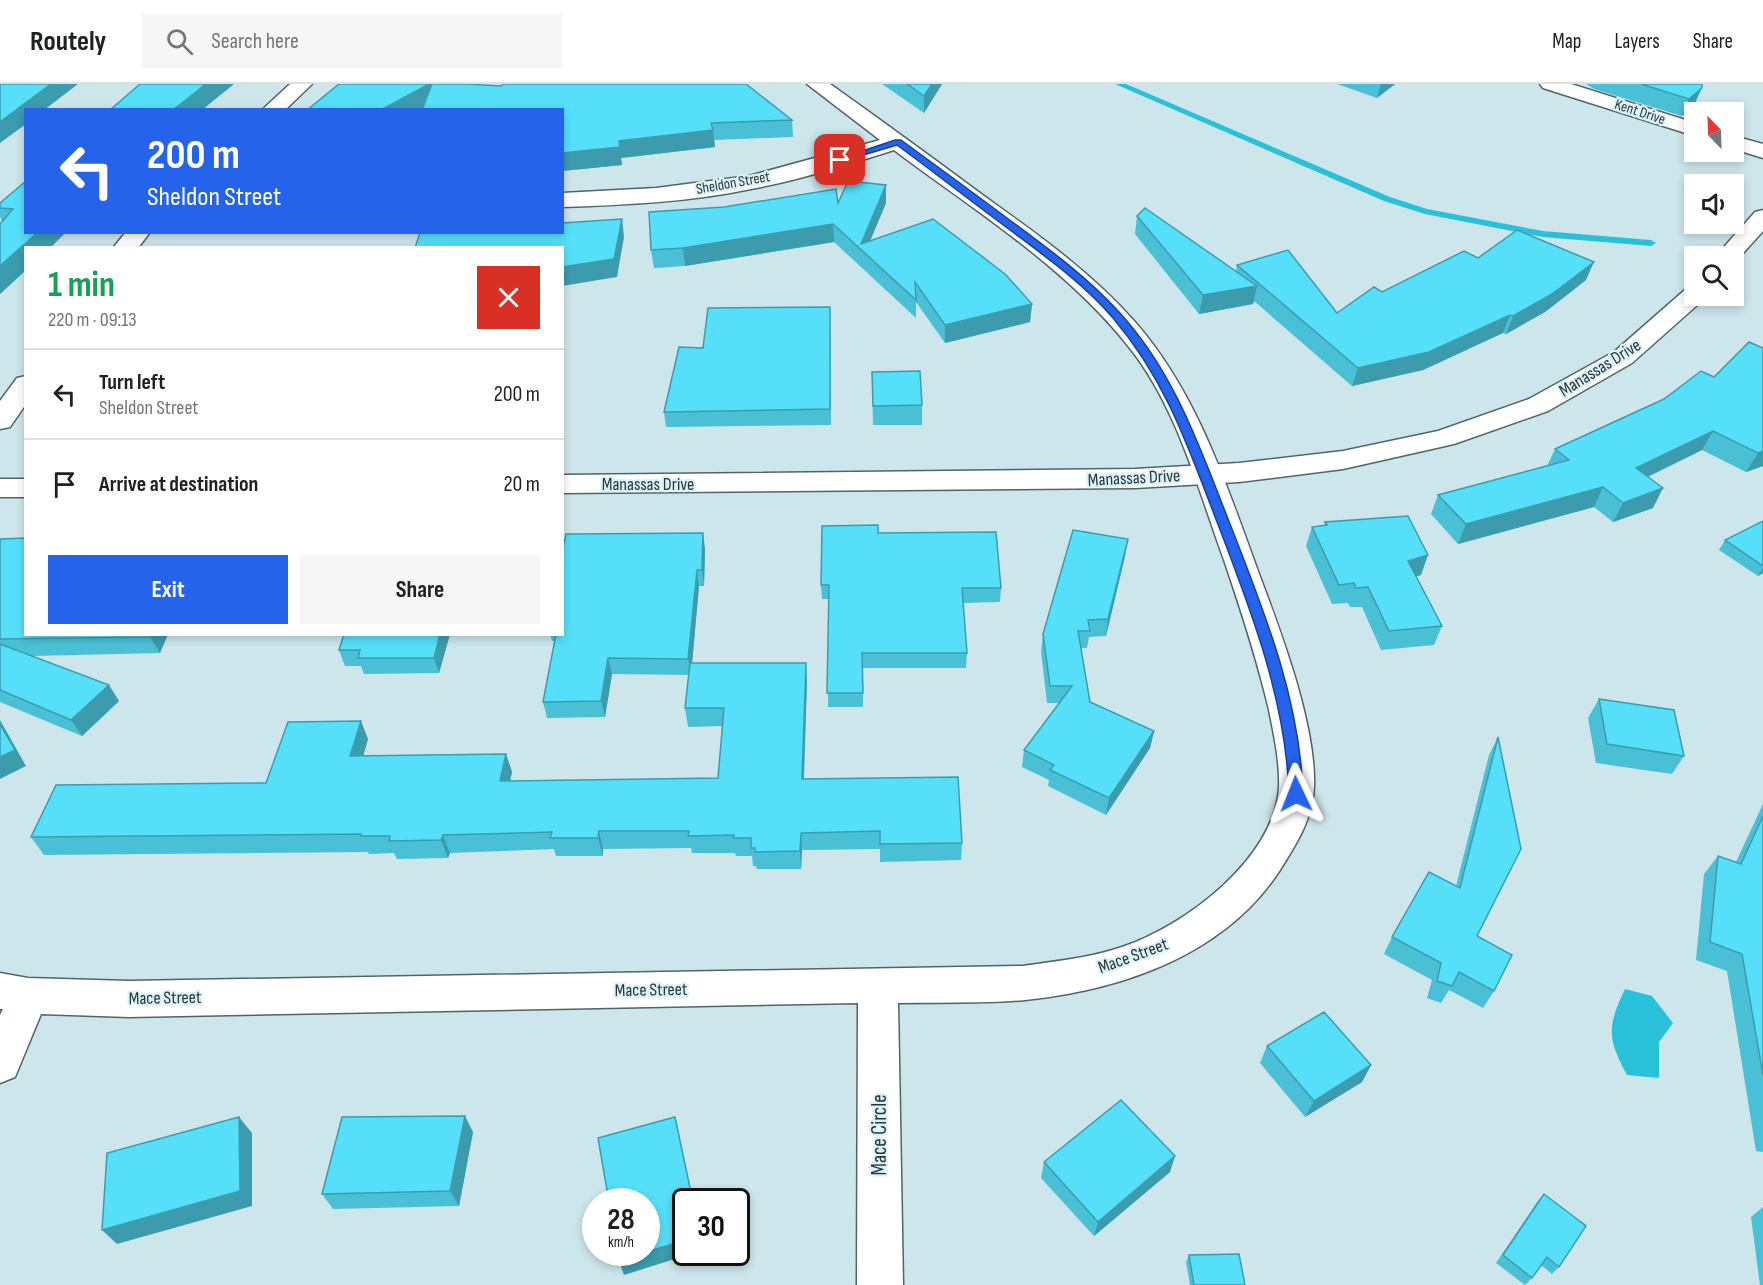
<!DOCTYPE html>
<meta charset="utf-8">
<style>
:root{--surface:#fff;--page:#f6f6f6;--text:#202124;--muted:#757577;--line:#e0e0e0;--accent:#2563eb}
body{margin:0;font-family:"Sofia Sans Condensed",sans-serif;background:var(--page);color:var(--text);height:100vh;display:flex;flex-direction:column;font-size:22px;white-space:nowrap}
*{box-sizing:border-box;margin:0}
p{font-size:20px;color:var(--muted)}
.icon{flex:none;width:33px;height:33px;fill:none;stroke:currentColor;stroke-width:2;stroke-linecap:round;stroke-linejoin:round}
.map{position:relative;flex:1;overflow:hidden}
.details{position:absolute;left:24px;top:162px;width:540px;height:390px;display:flex;flex-direction:column;background:var(--surface);border-radius:0px;box-shadow:0 3px 9px #0003}
.details>*{flex:none}
.hud{position:absolute;left:24px;top:24px;width:540px;height:126px;border-radius:0px;box-shadow:0 3px 9px #0003;background:#2563eb;color:#fff;overflow:hidden}
.needle{width:39px;rotate:337deg}
.buttons{position:absolute;left:1684px;top:18px;display:grid;gap:12px}
.buttons a{display:grid;place-items:center;width:60px;height:60px;border-radius:0px;background:var(--surface);box-shadow:0 3px 9px #0003;font-size:30px}
.speed{position:absolute;left:582px;top:1104px;display:flex;gap:12px;font-size:30px;font-weight:700;text-align:center}
.speed>*{display:grid;place-content:center;width:78px;height:78px;border-radius:50%;background:var(--surface);box-shadow:0 3px 9px #0003;line-height:1}
.speed small{font-size:15px;font-weight:400}
.speed .limit{border:3px solid #111;border-radius:9px;background:#fff;color:#111}
.pin{position:absolute;display:grid;place-items:center;width:51px;height:51px;color:#fff;margin:-26px;border-radius:12px;box-shadow:0 3px 9px #0006}
.me{position:absolute;width:66px;margin:-33px;rotate:358deg;stroke-linejoin:round;filter:drop-shadow(0 0 4px #0008)}
.turn{display:flex;align-items:center;gap:21px;height:126px;padding:0 24px;font-size:27px}
.turn .icon{width:78px;height:78px;stroke-width:2.5}
.turn b{display:block;font-size:42px;line-height:51px}
.round{display:grid;place-items:center;flex:none;width:63px;height:63px;border-radius:0px;background:var(--page)}
.summary{display:flex;align-items:center;justify-content:space-between;height:102px;padding:0 24px}
h1{font-size:36px;font-weight:700;line-height:45px;color:#1e9e55}
.primary-button{display:flex;gap:12px;margin-top:auto;padding:12px 24px}
.primary-button a{flex:1;height:69px;border-radius:0px;background:var(--accent);color:#fff;font-size:24px;font-weight:700;line-height:69px;text-align:center}
.primary-button a+a{background:var(--page);color:var(--text)}
ul{padding:0;list-style:none}
li{display:flex;align-items:center;gap:18px;height:90px;padding:0 24px;border-top:2px solid var(--line)}
li div{flex:1}
li b{display:block;font-size:22px}
li em{font-style:normal}
header{display:flex;align-items:center;gap:36px;box-sizing:border-box;height:84px;padding:0 30px;background:var(--surface);border-bottom:2px solid var(--line)}
header strong{font-size:28px}
nav{display:flex;gap:33px;margin-inline-start:auto;font-size:21px}
.search{width:420px;height:54px;background:var(--page);display:flex;align-items:center;gap:15px;box-sizing:border-box;padding:0 21px;border-radius:0px;color:var(--muted);font-size:22px}
.map>svg:first-child{display:block}
.water{fill:#29c0d9}
.lines{fill:none;stroke-linecap:round;stroke-linejoin:round}
.stream{fill:#29c0d9;fill-rule:evenodd}
.minor-casing{stroke:#4f656a;stroke-width:3}
.secondary-casing{stroke:#4f656a;stroke-width:3}
.minor{fill:#fff;fill-rule:evenodd}
.secondary{fill:#fff;fill-rule:evenodd}
.wall{fill:#49c0d6}
.shaded-wall{fill:#3c9cae}
.building{fill:#55dff9;stroke:#3c9cae;stroke-width:1.5}
.route{fill:#2563eb;stroke:#184099;stroke-width:1.5}
.labels{text-anchor:middle;dominant-baseline:central;stroke-width:4.5;stroke-linejoin:round;paint-order:stroke}
.far-street-label{font-size:15px;fill:#2c3638;stroke:#daf3f9}
.street-label{font-size:18px;fill:#2c3638;stroke:#daf3f9}
.near-street-label{font-size:21px;fill:#2c3638;stroke:#daf3f9}
</style>
<header>
<strong>Routely</strong>
<div class="search"><svg class="icon" aria-label="search" viewBox="0 0 24 24"><circle cx="10" cy="10" r="6"/><path d="M15 15l6 6"/></svg>Search here</div>
<nav><a>Map</a><a>Layers</a><a>Share</a></nav>
</header>
<div class="map">
<svg width="1763" height="1201" viewBox="0 0 1763 1201">
<rect width="100%" height="100%" fill="#cde6eb"/>
<path class="water" d="M1625,905l27,7 21,27 -14,19v36l-32,-3c-20,-37 -20,-48 -2,-86z"/>
<g class="lines">
<polygon class="stream" points="1115,0 1126,0 1390,113 1427,125 1543,147 1651,156 1656,159 1651,162 1543,153 1425,130 1384,117"/>
<defs>
<g id="minor">
<polygon points="290,0 312,0 285,26 262,26"/>
<path d="M807,0h23c52,37 103,74 154,112 54,39 107,76 151,126 63,72 92,165 124,252 22,58 57,151 55,212 -1,32 -17,57 -34,84 -55,85 -158,120 -255,130 -42,4 -85,2 -127,3l5,282h-46l1,-282 -729,14 -88,-3 -26,63 -15,6v-68l3,-6h-3v-36l28,5 101,3 894,-15c33,-5 67,-8 99,-19 63,-21 152,-88 157,-159 1,-26 -5,-53 -10,-78 -12,-51 -28,-100 -45,-150 -26,-71 -47,-153 -95,-213 -64,-81 -154,-136 -235,-197 -47,15 -95,30 -143,39 -62,13 -126,16 -189,18v-14l94,-5 93,-12 131,-36z"/>
<polygon points="1540,0 1571,0 1695,39 1695,52 1543,4"/>
<polygon points="1734,52 1763,60 1763,74 1734,65"/>
<polygon points="126,148 150,148 138,164 113,164"/>
<polygon points="26,292 26,320 10,343 0,345 0,317 17,294"/>
</g>
<g id="secondary">
<polygon points="1763,126 1763,147 1736,177 1734,178 1734,172 1716,172 1755,128"/>
<polygon points="1695,203 1695,212 1706,212 1704,215 1632,279 1548,327 1454,360 1343,385 1239,398 1135,404 562,409 562,391 1135,385 1239,379 1343,367 1438,347 1529,315 1614,268 1686,205"/>
<rect x="0" y="395" width="26" height="18"/>
</g>
</defs>
<use href="#minor" class="minor-casing"/>
<use href="#secondary" class="secondary-casing"/>
<use href="#minor" class="minor"/>
<use href="#secondary" class="secondary"/>
</g>
<g class="wall">
<polygon points="339,0 792,36 793,53 714,56 715,63 621,74 622,81 562,87 562,26 423,23 418,26 307,26"/>
<polygon points="882,0 942,0 924,29"/>
<polygon points="1337,0 1395,0 1377,14"/>
<polygon points="1586,0 1702,0 1694,21 1682,32 1594,5"/>
<polygon points="26,97 26,148 66,148 50,164 26,164 26,186 0,210 0,140 2,137 0,133 0,119"/>
<polygon points="886,101 886,119 870,157 1032,220 1030,238 945,259 916,218 916,234 834,158 685,182 654,184 651,166 838,119"/>
<polygon points="1137,132 1236,187 1237,181 1337,229 1382,208 1478,174 1586,196 1545,228 1506,250 1503,249 1423,286 1352,302 1254,217 1253,220 1199,230 1135,150"/>
<polygon points="830,223 831,341 666,343 664,328"/>
<polygon points="1749,258 1763,382 1746,388 1702,366 1648,393 1653,424 1613,438 1594,423 1458,460 1431,430 1438,411 1547,382 1555,365 1714,293"/>
<polygon points="872,288 922,321 922,341 873,341"/>
<polygon points="1763,437 1763,489 1758,492 1719,466 1725,456"/>
<polygon points="1325,438 1421,491 1416,492 1442,542 1434,561 1381,566 1362,523 1350,523 1348,519 1332,520 1306,462 1312,443 1324,442"/>
<polygon points="878,449 1001,504 1000,518 963,519 967,569 966,584 863,584 863,623 828,623 829,515 822,515 821,501"/>
<polygon points="0,455 26,550 168,550 160,569 32,572 119,617 82,652 0,618"/>
<polygon points="705,465 704,502 699,502 692,579 807,597 804,695 962,759 961,776 880,778 880,765 802,766 801,785 757,785 756,782 753,782 752,772 736,772 735,769 692,769 691,764 603,765 603,772 556,772 554,765 450,769 448,774 397,775 394,769 369,770 368,768 44,771 31,753 266,699 368,655 363,672 506,670 512,688 510,697 718,694 723,642 688,643 685,624 689,591 612,590 605,633 547,634 543,618 555,557 552,557 550,550 562,550"/>
<polygon points="1125,472 1106,552 1089,553 1087,564 1081,564 1090,618 1154,647 1150,664 1106,731 1048,702 1049,696 1022,683 1024,666 1059,619 1047,619 1041,567 1043,550"/>
<polygon points="450,550 439,589 364,590 361,582 345,582 339,566"/>
<polygon points="1599,615 1684,672 1672,690 1596,679 1588,634"/>
<polygon points="1498,653 1477,852 1494,907 1483,924 1449,906 1441,919 1427,914 1432,896 1384,870 1392,853 1456,802 1489,671"/>
<polygon points="1763,720 1763,1068 1756,1067 1727,887 1696,876 1704,790 1718,772 1736,778"/>
<polygon points="1267,962 1371,981 1362,998 1305,1033 1260,979"/>
<polygon points="473,1048 459,1122 333,1125 322,1110"/>
<polygon points="1044,1078 1170,1088 1094,1152 1041,1094"/>
<polygon points="1544,1110 1559,1183 1552,1190 1541,1181 1532,1194 1525,1201 1496,1179 1537,1118"/>
<polygon points="1763,1123 1763,1201 1760,1201 1751,1133"/>
<polygon points="1189,1171 1245,1201 1190,1201 1186,1178"/>
</g>
<g class="shaded-wall">
<polygon points="51,0 78,0 44,26 26,26 26,40 0,59 0,38"/>
<polygon points="206,0 234,0 202,26 173,26"/>
<polygon points="429,0 434,0 437,15 418,26 381,26"/>
<polygon points="932,0 942,0 924,29 924,12"/>
<polygon points="1381,0 1395,0 1377,14"/>
<polygon points="1702,4 1694,21 1682,32 1689,15"/>
<polygon points="713,46 715,63 621,74 622,81 562,87 562,69 619,57"/>
<polygon points="886,101 886,119 865,169 861,160"/>
<polygon points="622,135 624,153 617,193 562,202 562,183"/>
<polygon points="833,140 834,158 685,182 683,164"/>
<polygon points="38,148 66,148 50,164 26,164 26,186 0,210 0,182"/>
<polygon points="1594,178 1586,196 1545,228 1506,250 1513,232"/>
<polygon points="1257,202 1253,220 1199,230 1203,211"/>
<polygon points="1032,220 1030,238 945,259 945,241"/>
<polygon points="1510,231 1503,249 1423,286 1352,302 1358,284"/>
<polygon points="1713,347 1702,366 1626,403 1636,384"/>
<polygon points="1763,367 1763,382 1746,388 1758,369"/>
<polygon points="1603,403 1594,423 1458,460 1466,440"/>
<polygon points="1663,404 1653,424 1613,438 1623,419"/>
<polygon points="703,449 705,465 704,502 702,486"/>
<polygon points="1128,455 1125,472 1106,552 1108,535"/>
<polygon points="1428,471 1421,491 1401,496 1408,477"/>
<polygon points="1763,484 1763,489 1758,492"/>
<polygon points="697,486 699,502 691,591 688,575"/>
<polygon points="151,550 168,550 160,569 150,553"/>
<polygon points="440,550 450,550 439,589 434,574"/>
<polygon points="608,574 612,590 605,633 601,617"/>
<polygon points="806,579 807,597 803,713 802,695"/>
<polygon points="109,601 119,617 82,652 71,636"/>
<polygon points="0,636 26,682 0,695"/>
<polygon points="361,637 368,655 358,691 350,672"/>
<polygon points="1154,647 1150,664 1106,731 1109,714"/>
<polygon points="506,670 512,688 506,715 500,697"/>
<polygon points="599,747 603,765 603,772 598,754"/>
<polygon points="801,749 802,766 801,785 800,767"/>
<polygon points="443,751 450,769 448,774 441,756"/>
<polygon points="1371,981 1362,998 1305,1033 1314,1017"/>
<polygon points="465,1032 473,1048 459,1122 450,1107"/>
<polygon points="239,1033 252,1049 252,1122 117,1160 102,1146"/>
<polygon points="1175,1072 1170,1088 1094,1152 1098,1138"/>
<polygon points="686,1156 686,1168 697,1168 624,1191 619,1177"/>
</g>
<g class="building">
<polygon points="0,0 51,0 0,38"/>
<polygon points="140,0 206,0 173,26 110,26"/>
<polygon points="339,0 429,0 381,26 307,26"/>
<polygon points="432,0 466,0 501,2 503,0 746,0 792,36 711,39 713,46 619,57 620,63 562,69 562,26 422,26"/>
<polygon points="907,0 932,0 924,12"/>
<polygon points="1641,0 1702,0 1702,4 1689,15"/>
<polygon points="26,97 26,148 38,148 0,182 0,140 13,125 0,124 0,119"/>
<polygon points="848,97 886,101 861,160 933,135 1005,190 1032,220 945,241 915,198 916,216 833,140 683,164 651,166 649,128 724,123 836,105 838,119"/>
<polygon points="1145,124 1257,202 1203,211 1137,132"/>
<polygon points="622,135 614,175 562,183 562,164 415,164 420,148 562,148 562,139"/>
<polygon points="1517,146 1594,178 1552,210 1513,232 1510,231 1429,268 1358,284 1237,181 1288,166 1337,229 1374,203 1382,208 1464,167 1478,174"/>
<polygon points="830,223 830,325 664,328 679,263 703,264 708,224"/>
<polygon points="1749,258 1763,264 1763,367 1758,369 1713,347 1636,384 1663,404 1623,419 1603,403 1466,440 1438,411 1569,376 1555,365 1664,315 1701,287 1714,293"/>
<polygon points="920,287 922,321 873,322 872,288"/>
<polygon points="1408,432 1428,471 1408,477 1442,542 1389,547 1368,503 1356,504 1354,499 1339,501 1312,443 1327,441 1325,438"/>
<polygon points="1763,437 1763,482 1725,456"/>
<polygon points="878,441 878,449 996,448 1001,504 962,504 967,569 862,569 863,609 827,609 829,501 821,501 822,442"/>
<polygon points="1073,446 1128,455 1108,535 1088,536 1090,547 1078,547 1090,618 1154,647 1109,714 1050,686 1054,681 1024,666 1072,602 1050,602 1043,550"/>
<polygon points="703,449 702,486 697,486 688,575 608,574 601,617 543,618 556,550 562,550 562,469 566,450"/>
<polygon points="26,454 26,550 151,550 150,553 0,555 0,455"/>
<polygon points="344,550 440,550 434,574 358,574 360,566 339,566"/>
<polygon points="0,560 109,601 71,636 0,606"/>
<polygon points="690,579 806,579 802,695 958,693 962,759 880,760 880,747 801,749 800,767 755,768 755,764 751,764 751,754 733,754 734,751 688,752 689,747 599,747 598,754 550,754 552,748 443,751 441,756 389,757 390,752 361,752 361,750 31,753 56,701 266,699 288,638 361,637 350,672 506,670 500,697 718,694 724,624 685,624"/>
<polygon points="1599,615 1674,626 1684,672 1607,660"/>
<polygon points="0,640 15,666 0,673"/>
<polygon points="1498,653 1521,765 1477,852 1512,871 1494,907 1459,888 1452,902 1437,897 1441,879 1392,853 1429,788 1460,804"/>
<polygon points="1763,732 1763,991 1742,870 1710,858 1718,772 1741,780"/>
<polygon points="1324,928 1371,981 1314,1017 1267,962"/>
<polygon points="1121,1016 1175,1072 1098,1138 1044,1078"/>
<polygon points="465,1032 450,1107 322,1110 342,1033"/>
<polygon points="239,1033 240,1107 102,1146 107,1069"/>
<polygon points="675,1033 693,1118 686,1118 686,1156 646,1168 646,1118 609,1118 598,1054"/>
<polygon points="1544,1110 1586,1142 1559,1183 1547,1173 1532,1194 1503,1171"/>
<polygon points="617,1168 645,1168 619,1177"/>
<polygon points="1239,1170 1245,1201 1194,1201 1189,1171"/>
</g>
<path class="route" d="M895,56h6c37,27 74,54 110,81 38,28 76,56 108,91 56,61 81,136 111,212 34,87 70,175 73,270l-2,4h-10l-2,-4c-3,-93 -37,-181 -70,-267 -30,-77 -51,-144 -106,-209 -29,-34 -67,-61 -103,-88 -38,-28 -75,-57 -113,-85l-57,17 -4,-2z"/>
<g class="labels">
<g class="far-street-label">
<text transform="translate(1640 28) rotate(18)">Kent Drive</text>
<text transform="translate(733 99) rotate(-10)">Sheldon Street</text>
</g>
<g class="street-label">
<text transform="translate(1600 284) rotate(-32)">Manassas Drive</text>
<text transform="translate(1134 394) rotate(-3)">Manassas Drive</text>
<text x="648" y="400">Manassas Drive</text>
<text transform="translate(1133 872) rotate(-20)">Mace Street</text>
<text transform="translate(651 906) rotate(-1)">Mace Street</text>
<text transform="translate(165 914) rotate(-1)">Mace Street</text>
</g>
<g class="near-street-label">
<text transform="translate(879 1051) rotate(-90)">Mace Circle</text>
</g>
</g>
</svg>
<div class="buttons">
<a><svg class="needle" viewBox="-14 -14 28 28"><path d="M0-13l5 13h-10z" fill="#e53935"/><path d="M0 13l5-13h-10z" fill="#757577"/></svg></a>
<a><svg class="icon" aria-label="sound" viewBox="0 0 24 24"><path d="M4 9h4l5-4v14l-5-4H4zM17 9q2 3 0 6"/></svg></a>
<a><svg class="icon" aria-label="search" viewBox="0 0 24 24"><circle cx="10" cy="10" r="6"/><path d="M15 15l6 6"/></svg></a>
</div>
<div class="speed"><div>28<small>km/h</small></div><div class="limit">30</div></div>
<div class="pin" style="left:840px;top:76px;background:#d93025"><svg class="icon" aria-label="arrive" viewBox="0 0 24 24"><path d="M6 21V4h12l-3 4 3 4H6"/></svg></div>
<svg class="me" style="left:1296px;top:710px" viewBox="-20 -20 40 40"><path d="M0-17L14 15 0 8-14 15z" fill="#2563eb" stroke="#fff" stroke-width="4"/></svg>
<div class="hud">
<div class="turn"><svg class="icon" aria-label="left" viewBox="0 0 24 24"><path d="M17 20v-9H6M10 6l-5 5 5 5"/></svg><div><b>200 m</b>Sheldon Street</div></div>
</div>
<section class="details">
<div class="summary"><div><h1>1 min</h1><p>220 m · 09:13</p></div><a class="round" style="background:#d93025;color:#fff"><svg class="icon" aria-label="close" viewBox="0 0 24 24"><path d="M6 6l12 12M18 6L6 18"/></svg></a></div>
<ul>
<li><svg class="icon" aria-label="left" viewBox="0 0 24 24"><path d="M17 20v-9H6M10 6l-5 5 5 5"/></svg><div><b>Turn left</b><p>Sheldon Street</p></div><em>200 m</em></li>
<li><svg class="icon" aria-label="arrive" viewBox="0 0 24 24"><path d="M6 21V4h12l-3 4 3 4H6"/></svg><div><b>Arrive at destination</b></div><em>20 m</em></li>
</ul>
<div class="primary-button"><a>Exit</a><a>Share</a></div>
</section>
</div>
